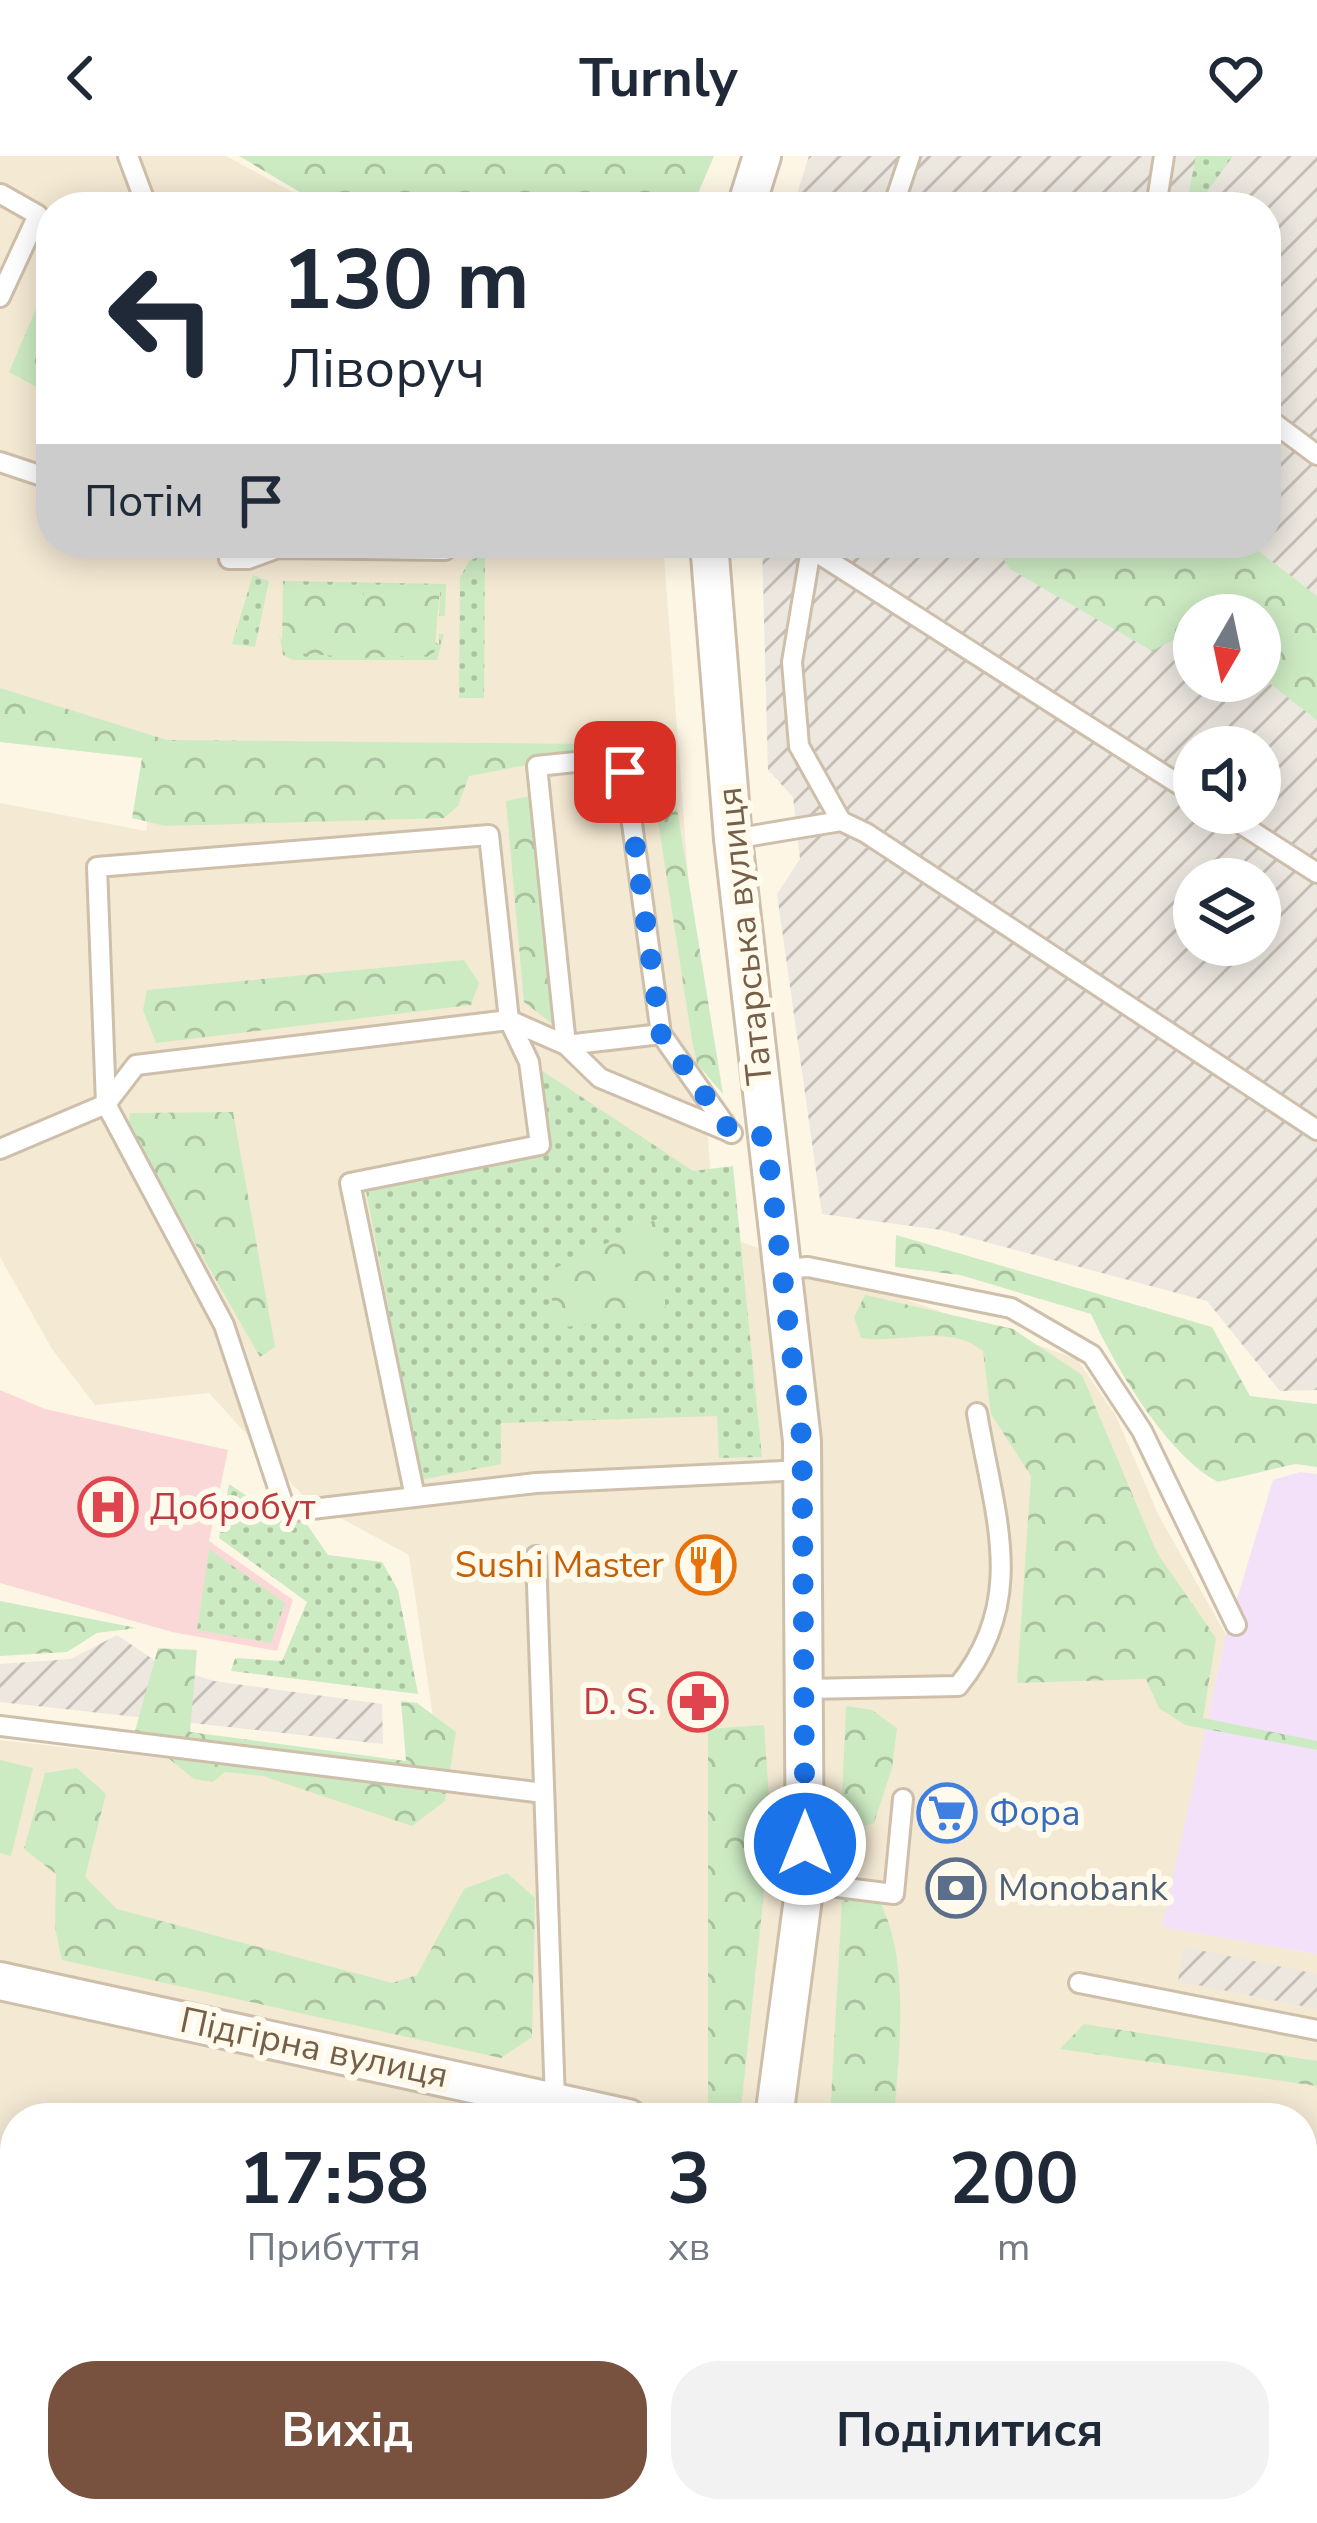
<!DOCTYPE html>
<html lang="uk">
<meta charset="utf-8">
<style>
:root{--surface:#fff;--page:#f2f2f3;--text:#1f2937;--muted:#747a83;--accent:#79513f}
body{margin:0;font-family:"Nunito Sans",sans-serif;background:var(--page);color:var(--text);height:100vh;display:flex;flex-direction:column;font-size:45px;white-space:nowrap}
*{box-sizing:border-box;margin:0}
p{font-size:39px;color:var(--muted)}
.icon{flex:none;width:66px;height:66px;fill:none;stroke:currentColor;stroke-width:2;stroke-linecap:round;stroke-linejoin:round}
.map{position:relative;flex:1;overflow:hidden}
.side{position:absolute;left:0px;top:1947px;width:1317px;height:420px;display:flex;flex-direction:column;background:var(--surface);border-radius:48px 48px 0 0;box-shadow:0 6px 30px #0003}
.side>*{flex:none}
.banner{position:absolute;left:36px;top:36px;width:1245px;height:366px;border-radius:48px;box-shadow:0 6px 30px #0003;background:#fff;color:var(--text);overflow:hidden}
.needle{width:78px;rotate:189deg}
.controls{position:absolute;left:1173px;top:438px;display:grid;gap:24px}
.controls a{display:grid;place-items:center;width:108px;height:108px;border-radius:50%;background:var(--surface);box-shadow:0 6px 30px #0003;font-size:60px}
.pin{position:absolute;display:grid;place-items:center;width:102px;height:102px;color:#fff;margin:-51px;border-radius:24px;box-shadow:0 6px 18px #0006}
.me{position:absolute;width:132px;margin:-66px;rotate:0deg;stroke-linejoin:round;filter:drop-shadow(0 0 9px #0008)}
.turn{display:flex;align-items:center;gap:42px;height:252px;padding:0 48px;font-size:54px}
.turn .icon{width:156px;height:156px;stroke-width:2.5}
.turn b{display:block;font-size:84px;line-height:102px}
.then{display:flex;align-items:center;height:114px;padding:0 48px;background:#0003;gap:24px;font-size:45px}
.eta{display:flex;justify-content:space-evenly;align-items:center;height:204px;text-align:center}
.eta b{font-size:72px;font-weight:700;line-height:84px}
.action{display:flex;gap:24px;margin-top:auto;padding:24px 48px}
.action a{flex:1;height:138px;border-radius:48px;background:var(--accent);color:#fff;font-size:48px;font-weight:700;line-height:138px;text-align:center}
.action a+a{background:var(--page);color:var(--text)}
header{display:flex;justify-content:space-between;align-items:center;height:156px;padding:0 48px;background:var(--surface);font-size:54px;font-weight:700}
.map>svg:first-child{display:block}
.residential{fill:#f4e9d3}
.industrial{fill:url(#industrial-furrows);fill-rule:evenodd}
.education{fill:#f3e1f9}
.medical{fill:#fbd8d8}
.grass{fill:url(#grass-dots)}
.forest{fill:url(#forest-crowns)}
.garden{fill:#cdebc3}
.lines{fill:none;stroke-linecap:round;stroke-linejoin:round}
.lane-casing{stroke:#cebfab;stroke-width:24}
.street-casing{stroke:#cebfab;stroke-width:42}
.lane{stroke:#fff;stroke-width:18}
.street{stroke:#fff;stroke-width:36}
.route{stroke:#1a73e8;stroke-width:21;stroke-dasharray:0 37.8}
.labels{text-anchor:middle;dominant-baseline:central;stroke-width:12;stroke-linejoin:round;paint-order:stroke}
.street-label{font-size:36px;fill:#765f49;stroke:#fffaeb}
.health-label{font-size:36px;fill:#be3a42;stroke:#fffaeb;text-anchor:start}
.food-label{font-size:36px;fill:#c56008;stroke:#fffaeb;text-anchor:end}
.shop-label{font-size:36px;fill:#366cbe;stroke:#fffaeb;text-anchor:start}
.service-label{font-size:36px;fill:#4e5e75;stroke:#fffaeb;text-anchor:start}
</style>
<header><svg class="icon" aria-label="back" viewBox="0 0 24 24"><path d="M15 5l-7 7 7 7"/></svg>Turnly<svg class="icon" aria-label="heart" viewBox="0 0 24 24"><path d="M12 20l-8-8c-3-5 5-10 8-4 3-6 11-1 8 4z"/></svg></header>
<div class="map">
<svg width="1317" height="2367" viewBox="0 0 1317 2367">
<defs>
<pattern id="industrial-furrows" width="10" height="10" patternUnits="userSpaceOnUse" patternTransform="scale(3)"><rect width="10" height="10" fill="#ece7df"/><path d="M-1 1l2-2M0 10L10 0M9 11l2-2" fill="none" stroke="#c4beb7"/></pattern>
<pattern id="grass-dots" width="8" height="8" patternUnits="userSpaceOnUse" patternTransform="scale(3)"><rect width="8" height="8" fill="#cdebc3"/><path d="M2 2h.1M6 6h.1" fill="none" stroke="#abc2a0" stroke-width="1.8" stroke-linecap="round"/></pattern>
<pattern id="forest-crowns" width="20" height="18" patternUnits="userSpaceOnUse" patternTransform="scale(3)"><rect width="20" height="18" fill="#cdebc3"/><path d="M2 6a3 3 0 1 1 6 0M12 15a3 3 0 1 1 6 0" fill="none" stroke="#abc2a0"/></pattern>
</defs>
<rect width="100%" height="100%" fill="#fdf6e5"/>
<polygon class="residential" points="0,0 226,0 320,51 51,51 51,387 663,387 715,1077 1077,1203 1116,1260 1158,1358 1226,1479 1163,1771 1317,1798 1317,2097 1302,2093 1302,1962 15,1962 15,2352 1131,2352 1127,2367 0,2367 0,1584 437,1633 433,1561 409,1399 307,1344 209,1237 95,1249 52,1193 0,1101 0,647 146,675 158,591 0,538"/>
<g class="industrial">
<path d="M809,0h508v1234l-37,1 -73,-90 -266,-71 -119,-16 -45,-320 23,-35 -7,-62 -25,-27 -6,-227h504v-336h-473zM1194,459h66v66h-66zM1194,591h66v66h-66zM1194,723h66v66h-66z"/>
<polygon points="117,1479 160,1508 214,1525 382,1548 383,1588 0,1546 0,1508 71,1503"/>
<polygon points="1184,1791 1317,1818 1317,1853 1178,1825"/>
</g>
<g class="education">
<polygon points="1300,1316 1317,1318 1317,1798 1162,1771 1226,1479 1273,1324"/>
<polygon points="1302,2191 1317,2193 1317,2367 1127,2367 1131,2352 1302,2352"/>
</g>
<polygon class="medical" points="0,1234 45,1253 228,1294 209,1385 293,1444 277,1495 172,1476 0,1427"/>
<g class="grass">
<polygon points="1196,0 1233,0 1196,51 1186,51"/>
<polygon points="485,398 484,542 459,542 460,422 469,405"/>
<polygon points="253,419 269,425 255,491 232,488"/>
<polygon points="283,425 446,428 445,460 439,460 440,432 364,432 439,489 439,478 444,478 437,504 293,504 283,499 279,477 282,486 359,431 283,429"/>
<polygon points="529,906 693,1015 733,1010 762,1301 719,1302 717,1260 501,1267 501,1308 421,1324 364,1024 539,989"/>
<polygon points="229,1328 277,1360 304,1364 328,1399 382,1406 398,1434 418,1538 231,1515 235,1502 282,1505 307,1446 219,1382"/>
<polygon points="209,1393 285,1447 271,1487 197,1474"/>
<polygon points="586,2352 665,2352 663,2367 583,2367"/>
</g>
<g class="forest">
<polygon points="239,0 714,0 692,51 325,51"/>
<polygon points="46,130 51,132 51,239 9,216"/>
<polygon points="993,387 1248,387 1317,440 1317,564 1260,520 1260,459 1194,459 1194,480 1187,477 1152,495 1010,413"/>
<polygon points="283,429 359,430 358,502 287,496 282,485"/>
<polygon points="364,431 440,432 434,499 362,502"/>
<polygon points="0,532 167,584 591,588 658,575 658,584 469,620 458,650 444,662 165,670 132,662 142,602 0,586"/>
<polygon points="669,603 723,938 697,908 692,884 650,614"/>
<polygon points="531,640 555,870 524,846 506,645"/>
<polygon points="464,804 479,827 471,849 156,887 143,854 147,834"/>
<polygon points="233,956 275,1191 260,1201 128,970 130,957"/>
<polygon points="659,1062 666,1160 555,1172 549,1115"/>
<path d="M896,1079l316,92 38,69 67,8v63l-22,-3 -77,18c-51,-27 -103,-115 -127,-168l-131,-39 -65,-8z"/>
<path d="M865,1139l148,34 69,46 75,178 59,85 -13,80 114,23v9l-132,-25 -26,-17 -13,-29 -129,4 14,-207 -40,-62 -8,-63c-35,-28 -80,-7 -122,-13l-7,-21z"/>
<polygon points="0,1445 137,1472 97,1477 67,1496 0,1500"/>
<polygon points="158,1492 197,1494 190,1576 406,1605 401,1545 417,1547 456,1576 445,1645 412,1670 263,1620 225,1616 213,1626 194,1623 135,1575"/>
<polygon points="846,1550 872,1554 897,1572 892,1612 874,1667 857,1672 841,1665"/>
<polygon points="764,1569 771,1671 740,1962 708,1962 708,1573"/>
<polygon points="77,1612 106,1638 85,1721 117,1753 392,1827 417,1819 464,1733 507,1717 535,1742 532,1881 501,1902 62,1804 55,1772 56,1718 24,1693 45,1617"/>
<path d="M864,1724c49,52 36,160 31,226l-4,12h-61l13,-235z"/>
<polygon points="1084,1868 1317,1905 1317,1930 1060,1893"/>
</g>
<polygon class="garden" points="0,1604 33,1612 11,1700 0,1697"/>
<g class="lines">
<defs>
<g id="lane">
<polyline points="128,0 147,51"/>
<polyline points="893,51 910,0"/>
<polyline points="1156,51 1164,0"/>
<polyline points="0,141 38,59 1,38"/>
<polyline points="1266,261 1317,299"/>
<polyline points="0,306 51,323"/>
<polyline points="812,387 792,506 799,590 841,665"/>
<polyline points="811,393 1194,638"/>
<polyline points="229,403 248,403 278,392 445,394 445,387"/>
<polyline points="1224,657 1317,717"/>
<polyline points="733,683 841,665 866,677 1317,974"/>
<polyline points="661,878 566,889 537,610 604,603 625,617 661,878 731,977"/>
<polyline points="0,993 106,948 136,909 509,864 566,889 600,922 732,977"/>
<polyline points="782,1113 808,1111 1011,1152 1092,1199 1142,1275 1236,1469"/>
<polyline points="415,1341 350,1027 540,989 529,906 509,864 489,679 97,711 106,948 224,1169 286,1356 536,1327 803,1314"/>
<polyline points="536,1400 555,1945"/>
<path d="M806,1533l152,-3c71,-87 36,-171 19,-273"/>
<polyline points="0,1570 544,1637"/>
<polyline points="805,1727 894,1738 903,1643"/>
<polyline points="1079,1827 1317,1874"/>
<polyline points="0,2338 15,2341"/>
<polyline points="71,2352 124,2362 143,2352"/>
</g>
<g id="street">
<polyline points="746,51 762,0"/>
<polyline points="709,387 733,683 802,1285 805,1727 774,1962"/>
<polyline points="0,1825 628,1962"/>
<polyline points="1302,2112 1317,2115"/>
<polyline points="691,2367 694,2352"/>
</g>
</defs>
<use href="#lane" class="lane-casing"/>
<use href="#street" class="street-casing"/>
<use href="#lane" class="lane"/>
<use href="#street" class="street"/>
</g>
<g class="lines">
<polyline class="route" points="625,616 661,878 731,976 766,981 802,1285 805,1688"/>
</g>
<defs>
<symbol id="hospital-ring" viewBox="-11 -11 22 22"><circle r="9.5" fill="#fffaeb" stroke="#e0444e" stroke-width="1.5"/><path d="M-5-5h3v3.5h4V-5h3V5h-3V1.5h-4V5h-3Z" fill="#e0444e"/></symbol>
<symbol id="restaurant-ring" viewBox="-11 -11 22 22"><circle r="9.5" fill="#fffaeb" stroke="#e8710a" stroke-width="1.5"/><path d="M-5-6h1v4h1v-4h1v4h1v-4h1v5L-1.5 .5V6h-2V.5L-5-1ZM5-6V6H3V1.5H1.5Q1.5-4 5-6Z" fill="#e8710a"/></symbol>
<symbol id="pharmacy-ring" viewBox="-11 -11 22 22"><circle r="9.5" fill="#fffaeb" stroke="#e0444e" stroke-width="1.5"/><path d="M-2-6h4v4h4v4h-4v4h-4v-4h-4v-4h4Z" fill="#e0444e"/></symbol>
<symbol id="supermarket-ring" viewBox="-11 -11 22 22"><circle r="9.5" fill="#fffaeb" stroke="#3f7fe0" stroke-width="1.5"/><path d="M-6-5.5h2.5l.6 2H6L4.5 2H-2.5L-4.4-4H-6ZM-1.5 3.2a1.3 1.3 0 1 0 .1 0ZM3 3.2a1.3 1.3 0 1 0 .1 0Z" fill="#3f7fe0"/></symbol>
<symbol id="bank-ring" viewBox="-11 -11 22 22"><circle r="9.5" fill="#fffaeb" stroke="#5c6f8a" stroke-width="1.5"/><path d="M-6-4H6V4H-6ZM0-2.3a2.3 2.3 0 1 0 0 4.6a2.3 2.3 0 1 0 0-4.6Z" fill="#5c6f8a"/></symbol>
</defs>
<g fill-rule="evenodd">
<use href="#hospital-ring" x="75" y="1318" width="66" height="66"/>
<use href="#restaurant-ring" x="673" y="1376" width="66" height="66"/>
<use href="#pharmacy-ring" x="665" y="1513" width="66" height="66"/>
<use href="#supermarket-ring" x="914" y="1624" width="66" height="66"/>
<use href="#bank-ring" x="923" y="1699" width="66" height="66"/>
</g>
<g class="labels">
<g class="street-label">
<text transform="translate(745 780) rotate(-96)">Татарська вулиця</text>
<text transform="translate(314 1892) rotate(12)">Підгірна вулиця</text>
</g>
<g class="health-label">
<text x="150" y="1351">Добробут</text>
<text x="656" y="1546" text-anchor="end">D. S.</text>
</g>
<g class="food-label">
<text x="664" y="1409">Sushi Master</text>
</g>
<g class="shop-label">
<text x="989" y="1657">Фора</text>
</g>
<g class="service-label">
<text x="998" y="1732">Monobank</text>
</g>
</g>
</svg>
<div class="controls">
<a><svg class="needle" viewBox="-14 -14 28 28"><path d="M0-13l5 13h-10z" fill="#e53935"/><path d="M0 13l5-13h-10z" fill="#747a83"/></svg></a>
<a><svg class="icon" aria-label="sound" viewBox="0 0 24 24"><path d="M4 9h4l5-4v14l-5-4H4zM17 9q2 3 0 6"/></svg></a>
<a><svg class="icon" aria-label="layers" viewBox="0 0 24 24"><path d="M12 4l9 5-9 5-9-5zM3 14l9 5 9-5"/></svg></a>
</div>
<div class="pin" style="left:625px;top:616px;background:#d93025"><svg class="icon" aria-label="arrive" viewBox="0 0 24 24"><path d="M6 21V4h12l-3 4 3 4H6"/></svg></div>
<svg class="me" style="left:805px;top:1688px" viewBox="-20 -20 40 40"><circle r="17" fill="#1a73e8" stroke="#fff" stroke-width="3"/><path d="M0-11L8 9 0 5-8 9z" fill="#fff"/></svg>
<div class="banner">
<div class="turn"><svg class="icon" aria-label="left" viewBox="0 0 24 24"><path d="M17 20v-9H6M10 6l-5 5 5 5"/></svg><div><b>130 m</b>Ліворуч</div></div>
<div class="then">Потім<svg class="icon" aria-label="arrive" viewBox="0 0 24 24"><path d="M6 21V4h12l-3 4 3 4H6"/></svg></div>
</div>
<section class="side">
<div class="eta">
<div><b>17:58</b><p>Прибуття</p></div>
<div><b>3</b><p>хв</p></div>
<div><b>200</b><p>m</p></div>
</div>
<div class="action"><a>Вихід</a><a>Поділитися</a></div>
</section>
</div>
